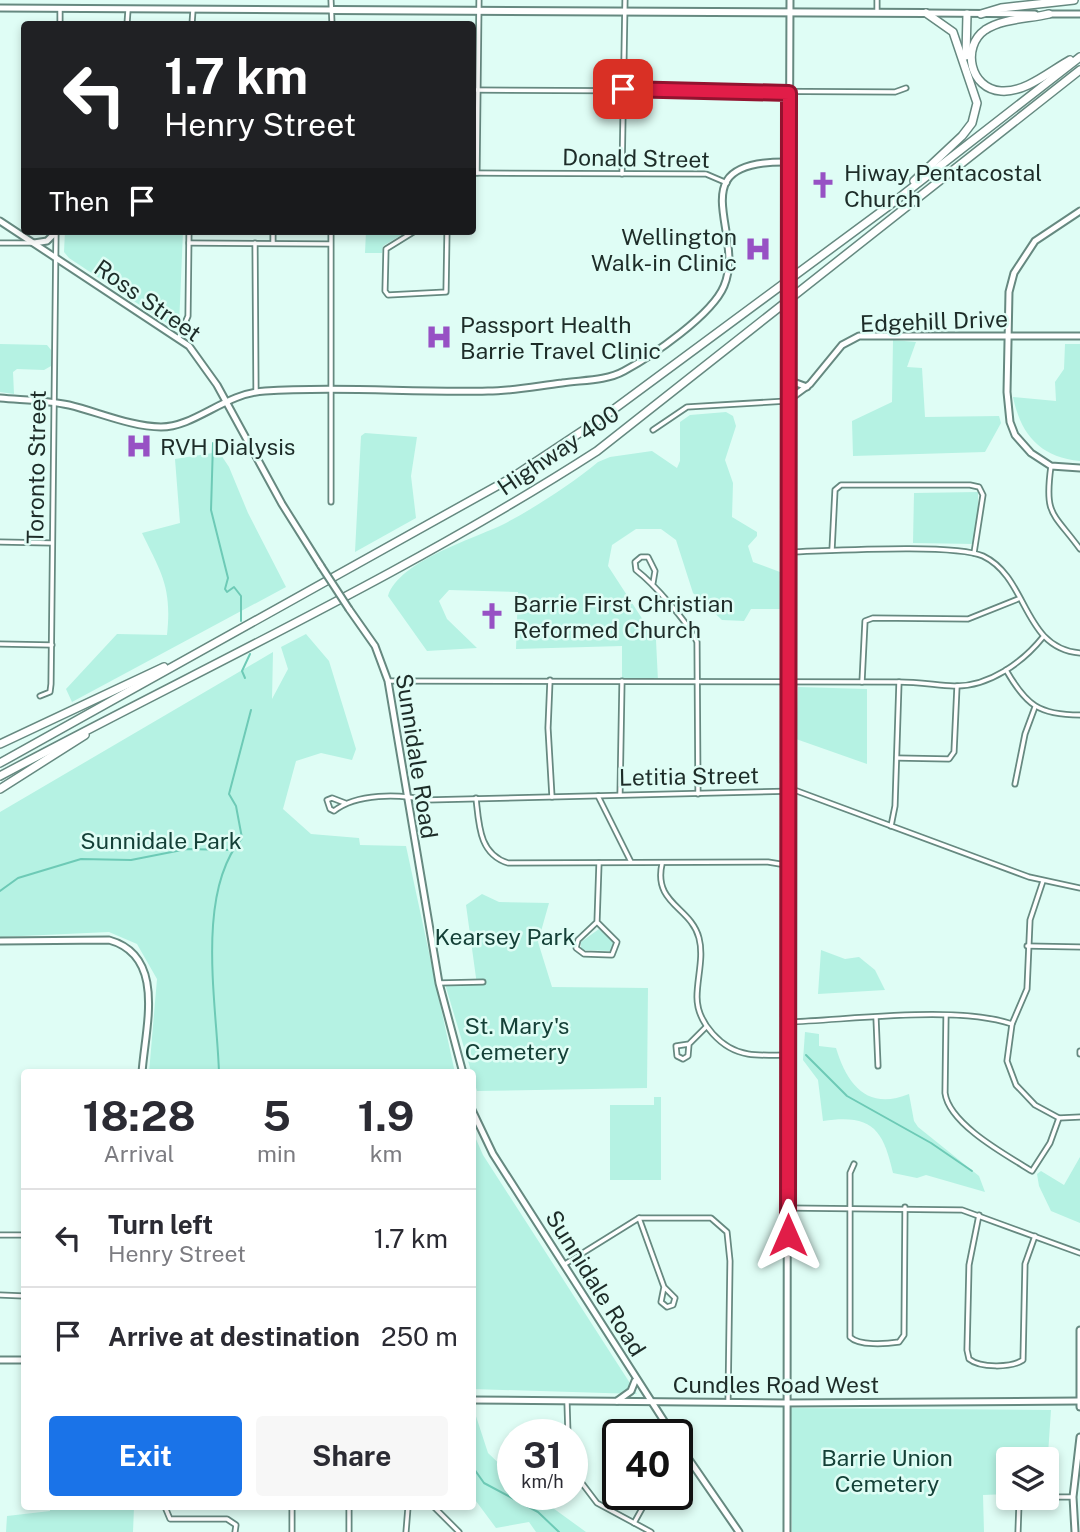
<!DOCTYPE html>
<style>
:root{--surface:#fff;--page:#f7f7f7;--text:#2b2b33;--muted:#7c7c81;--line:#e1e1e2;--accent:#1a73e8}
body{margin:0;font-family:"Public Sans",sans-serif;background:var(--page);color:var(--text);height:100vh;display:flex;flex-direction:column;font-size:26px;white-space:nowrap}
*{box-sizing:border-box;margin:0}
p{font-size:23px;color:var(--muted)}
.icon{flex:none;width:38px;height:38px;fill:none;stroke:currentColor;stroke-width:2;stroke-linecap:round;stroke-linejoin:round}
.map{position:relative;flex:1;overflow:hidden}
.panel{position:absolute;left:21px;top:1069px;width:455px;height:441px;display:flex;flex-direction:column;background:var(--surface);border-radius:7px;box-shadow:0 4px 10px #0003}
.panel>*{flex:none}
.top-card{position:absolute;left:21px;top:21px;width:455px;height:214px;border-radius:7px;box-shadow:0 4px 10px #0003;background:#202124;color:#fff;overflow:hidden}
.fabs{position:absolute;left:996px;top:1447px;display:grid;gap:14px}
.fabs a{display:grid;place-items:center;width:63px;height:63px;border-radius:7px;background:var(--surface);box-shadow:0 4px 10px #0003;font-size:35px}
.speed{position:absolute;left:497px;top:1419px;display:flex;gap:14px;font-size:35px;font-weight:700;text-align:center}
.speed>*{display:grid;place-content:center;width:91px;height:91px;border-radius:50%;background:var(--surface);box-shadow:0 4px 10px #0003;line-height:1}
.speed small{font-size:18px;font-weight:400}
.speed .limit{border:4px solid #111;border-radius:10px;background:#fff;color:#111}
.pin{position:absolute;display:grid;place-items:center;width:60px;height:60px;color:#fff;margin:-30px;border-radius:14px;box-shadow:0 4px 10px #0006}
.me{position:absolute;width:77px;margin:-38px;rotate:0deg;stroke-linejoin:round;filter:drop-shadow(0 0 5px #0008)}
.turn{display:flex;align-items:center;gap:24px;height:147px;padding:0 28px;font-size:32px}
.turn .icon{width:91px;height:91px;stroke-width:2.5}
.turn b{display:block;font-size:49px;line-height:60px}
.then{display:flex;align-items:center;height:66px;padding:0 28px;background:#0003;gap:14px;font-size:26px}
.eta{display:flex;justify-content:space-evenly;align-items:center;height:119px;text-align:center}
.eta b{font-size:42px;font-weight:700;line-height:49px}
.primary-button{display:flex;gap:14px;margin-top:auto;padding:14px 28px}
.primary-button a{flex:1;height:80px;border-radius:7px;background:var(--accent);color:#fff;font-size:28px;font-weight:700;line-height:80px;text-align:center}
.primary-button a+a{background:var(--page);color:var(--text)}
ul{padding:0;list-style:none}
li{display:flex;align-items:center;gap:21px;height:98px;padding:0 28px;border-top:2px solid var(--line)}
li div{flex:1}
li b{display:block;font-size:26px}
li em{font-style:normal}
.map>svg:first-child{display:block}
.green{fill:#b5f2e3}
.lines{fill:none;stroke-linecap:round;stroke-linejoin:round}
.stream{stroke:#6dcab6;stroke-width:2}
.street-casing{stroke:#668980;stroke-width:7}
.secondary-casing{stroke:#668980;stroke-width:9}
.primary-casing{stroke:#668980;stroke-width:10}
.highway-casing{stroke:#668980;stroke-width:10}
.street{stroke:#fff;stroke-width:3.5}
.secondary{stroke:#fff;stroke-width:5}
.primary{stroke:#fff;stroke-width:6}
.highway{stroke:#fff;stroke-width:7}
.secondary-bridge-casing{stroke:#668980;stroke-width:9;stroke-linecap:butt}
.secondary-bridge{stroke:#fff;stroke-width:5}
.route-casing{stroke:#92132f;stroke-width:18}
.route{stroke:#e11d48;stroke-width:12}
.labels{text-anchor:middle;dominant-baseline:central;stroke-width:5;stroke-linejoin:round;paint-order:stroke}
.street-label{font-size:23px;fill:#1d2c28;stroke:#dffdf5}
.poi-label{font-size:23px;fill:#1d2c28;stroke:#dffdf5;text-anchor:start}
.park-label{font-size:23px;fill:#144037;stroke:#dffdf5}
</style>
<div class="map">
<svg width="1080" height="1532" viewBox="0 0 1080 1532">
<rect width="100%" height="100%" fill="#dffdf5"/>
<g class="green">
<polygon points="65,231 183,231 179,326 173,327 69,258 64,252"/>
<polygon points="366,231 408,231 383,246 382,253 365,253"/>
<polygon points="893,340 916,342 907,367 922,368 925,417 999,416 1001,423 985,452 853,456 852,421 892,402"/>
<polygon points="0,344 47,345 51,350 51,366 44,370 17,369 13,372 14,394 0,392"/>
<path d="M1065,344h15v117c-40,-4 -59,-26 -67,-64l43,4 -1,-19 9,-13z"/>
<path d="M726,412l7,4 3,10 -11,34 8,23 -1,34 25,15v4l-9,10 5,16 27,10 1,37h-30l-7,12 -22,-1 -29,-27 -17,-53 -15,-11h-25l-24,16 -4,21 48,74 2,41h-36v-35l-106,3 2,-57 -69,-2 -10,11 8,18 30,29 -50,3 -39,-55c11,-35 85,-57 116,-72 32,-17 66,-39 94,-62l12,-5 42,-6 25,17 3,-7v-39l10,-7z"/>
<polygon points="365,433 417,437 411,476 416,518 355,552 361,436"/>
<path d="M219,452l10,15 19,46 38,74 -214,115 -6,-13 51,-55 50,1c5,-47 -5,-61 -25,-102l38,-10 -5,-64z"/>
<polygon points="978,492 978,534 974,544 913,543 914,493"/>
<polygon points="306,634 329,661 356,749 352,760 321,753 296,761 283,809 311,834 359,838 360,845 406,846 455,1073 149,1073 157,979 137,944 109,932 0,937 0,812 273,652 272,699 288,669 281,647"/>
<polygon points="798,687 867,689 867,764 796,739"/>
<polygon points="482,894 499,902 549,903 538,942 552,987 648,988 647,1088 477,1091 445,984 477,985 466,905"/>
<polygon points="599,929 614,942 614,948 611,951 581,950 581,942"/>
<polygon points="821,950 845,959 859,957 875,970 885,990 818,994"/>
<path d="M805,1032l14,2v12l17,2c11,37 32,63 73,46l5,27 4,6 61,49 6,16 -59,-17 -9,3 -24,-5c-10,-44 -21,-59 -70,-52l-5,-41 -15,-20z"/>
<polygon points="654,1097 661,1097 661,1180 610,1180 610,1105 654,1105"/>
<polygon points="472,1130 483,1155 637,1394 473,1389"/>
<polygon points="1080,1157 1080,1223 1051,1211 1039,1186 1037,1174 1041,1171 1064,1185"/>
<polygon points="473,1407 488,1453 513,1477 513,1494 535,1495 586,1532 536,1532 529,1522 496,1528 473,1497"/>
<polygon points="790,1408 1051,1410 1047,1469 1046,1460 1008,1460 1008,1494 983,1495 984,1532 792,1532"/>
<polygon points="50,1507 134,1507 133,1532 6,1532 7,1516 50,1511"/>
</g>
<g class="lines">
<g class="stream">
<polyline points="213,443 211,510 228,578 225,589 227,592 234,587 241,596 241,621"/>
<polyline points="245,678 242,671 250,654"/>
<polyline points="0,891 18,878 81,859 131,860 187,849 231,850"/>
<polyline points="806,1055 847,1096 931,1143 972,1171"/>
<path d="M219,1073c-2,-68 -24,-180 23,-235l-6,-32 -7,-12 22,-84"/>
<polyline points="472,1466 484,1483 538,1512 559,1532"/>
</g>
<defs>
<g id="street">
<polyline points="331,0 332,24"/>
<polyline points="877,12 877,0"/>
<polyline points="60,24 60,8"/>
<polyline points="127,24 128,10"/>
<polyline points="192,24 193,10"/>
<polyline points="472,90 895,92 906,88"/>
<polyline points="472,173 706,174 727,183"/>
<polyline points="477,173 479,0"/>
<polyline points="622,174 625,0"/>
<polyline points="415,231 386,249 385,291 388,295 446,292 447,231"/>
<polyline points="273,242 273,231"/>
<polyline points="0,243 32,243"/>
<polyline points="189,243 330,244"/>
<polyline points="255,243 256,391"/>
<polyline points="179,337 188,316 189,231"/>
<polyline points="653,430 687,407 787,401"/>
<path d="M1051,466c-7,50 2,46 29,83"/>
<polyline points="331,502 331,231"/>
<polyline points="0,542 52,543"/>
<polyline points="832,550 835,490 841,485 970,485 979,487 983,495 974,553"/>
<path d="M790,552c38,-1 164,-9 193,4 46,22 39,92 97,97"/>
<path d="M653,583l2,-12 -7,-14h-7l-6,5 1,8c18,14 51,51 61,72l1,152"/>
<polyline points="0,644 52,645"/>
<path d="M1006,670c20,35 33,45 74,45"/>
<polyline points="550,680 548,728 552,797"/>
<path d="M388,681l511,1c19,0 37,3 55,4 35,1 69,-24 89,-49"/>
<polyline points="862,682 865,621 873,618 968,619 1018,599"/>
<polyline points="40,696 50,692 51,684 56,233"/>
<polyline points="897,758 949,759 954,752 957,686"/>
<polyline points="1015,784 1025,734 1035,707"/>
<polyline points="620,794 622,681"/>
<polyline points="598,796 631,862"/>
<path d="M476,798c3,27 3,56 32,65l260,-1 18,3"/>
<path d="M345,803l-13,-5 -5,2 3,9 4,2c23,-18 65,-17 92,-11l371,-9 232,86 51,11"/>
<polyline points="891,826 895,806 899,682"/>
<path d="M662,864c-9,40 29,43 37,74 5,19 -2,40 -2,59 0,26 25,53 51,57 12,2 25,1 38,1"/>
<polyline points="1043,881 1030,920 1027,989 1012,1024 1007,1061 1016,1085 1035,1105 1059,1118 1080,1117"/>
<polyline points="597,922 617,942 612,955 584,954 576,948 578,940 597,922 599,863"/>
<polyline points="1027,946 1080,947"/>
<polyline points="439,983 483,982"/>
<path d="M946,1016l-1,77c4,31 61,62 87,78l18,-28 9,-25"/>
<polyline points="876,1018 878,1066"/>
<path d="M788,1022c62,-2 168,-17 224,2"/>
<polyline points="689,1044 676,1046 677,1056 683,1059 688,1056 689,1044 706,1027"/>
<polyline points="1080,1054 1080,1051"/>
<path d="M854,1164l-4,9v164c9,9 36,7 49,5l5,-7 1,-128"/>
<polyline points="788,1208 962,1210 1080,1253"/>
<path d="M979,1215l-10,50 -2,85 2,9c11,9 42,9 54,1l2,-96 10,-28"/>
<polyline points="639,1218 664,1287 675,1298 673,1305 667,1307 661,1302 664,1287"/>
<polyline points="0,1235 24,1235"/>
<polyline points="565,1264 639,1218 711,1218 727,1232 730,1261 728,1402"/>
<polyline points="0,1295 24,1296"/>
<polyline points="567,1402 568,1435"/>
<polyline points="572,1470 597,1503 651,1532"/>
<polyline points="1046,1497 1073,1497"/>
<polyline points="165,1507 170,1519 227,1519 236,1525 235,1532"/>
<polyline points="292,1507 292,1532"/>
<polyline points="349,1507 349,1532"/>
<polyline points="434,1507 459,1532"/>
<polyline points="634,1523 650,1494"/>
<polyline points="406,1532 408,1507"/>
<polyline points="1018,1532 1019,1503 1024,1498"/>
</g>
<g id="secondary">
<polyline points="0,8 332,10"/>
<polyline points="926,13 1035,14"/>
<polyline points="1048,14 1080,14"/>
<polyline points="1080,211 1035,241 1014,273 1009,292 1007,392 1010,422 1015,435 1031,453 1051,466 1080,468"/>
<polyline points="0,221 189,346 217,385 282,504 321,566"/>
<polyline points="34,243 47,241 56,232"/>
<polyline points="789,269 790,0"/>
<polyline points="788,380 807,387"/>
<path d="M0,398c23,2 47,2 69,7 29,7 63,22 92,22 34,0 64,-34 104,-36 75,-5 149,2 223,0 25,0 49,-5 74,-8 20,-3 44,-2 62,-12 28,-15 88,-56 100,-85 23,-54 -49,-126 65,-124"/>
<polyline points="787,401 810,384 842,345 859,336 1080,336"/>
<polyline points="349,609 375,646 388,681 439,983 463,1073"/>
<path d="M0,941l109,-1c58,16 36,88 33,133"/>
<polyline points="472,1110 493,1154 673,1435"/>
<polyline points="1080,1330 1080,1407"/>
<polyline points="0,1360 24,1360"/>
<polyline points="472,1400 786,1403 1080,1401"/>
<polyline points="617,1401 631,1391 635,1381"/>
<polyline points="677,1442 739,1532"/>
<polyline points="787,1532 788,309"/>
<polyline points="1075,1532 1073,1497 1080,1437"/>
</g>
<polyline id="primary" points="332,10 926,13"/>
<g id="highway">
<polyline points="981,14 1001,8 1074,0"/>
<path d="M1049,14c-20,5 -46,4 -64,16 -24,17 -15,59 16,61 24,2 49,-20 69,-31"/>
<polyline points="966,56 967,14"/>
<polyline points="914,181 962,136 972,123 977,103 953,32 926,13"/>
<polyline points="0,744 164,667"/>
<polyline points="0,763 513,477 602,418 886,208 1080,57"/>
<path d="M0,776c200,-107 406,-202 597,-325l483,-381"/>
<polyline points="0,789 85,735"/>
</g>
</defs>
<use href="#street" class="street-casing"/>
<use href="#secondary" class="secondary-casing"/>
<use href="#primary" class="primary-casing"/>
<use href="#highway" class="highway-casing"/>
<use href="#street" class="street"/>
<use href="#secondary" class="secondary"/>
<use href="#primary" class="primary"/>
<use href="#highway" class="highway"/>
<defs>
<g id="secondary-bridge">
<polyline points="788,309 789,269"/>
<polyline points="321,566 349,609"/>
</g>
</defs>
<use href="#secondary-bridge" class="secondary-bridge-casing"/>
<use href="#secondary-bridge" class="secondary-bridge"/>
</g>
<g class="lines">
<defs>
<polyline id="route" points="623,89 789,93 788,1235"/>
</defs>
<use href="#route" class="route-casing"/>
<use href="#route" class="route"/>
</g>
<defs>
<symbol id="church-bare" viewBox="-9 -9 18 18"><path d="M-1.2-6h2.4v3.5h3.3v2.4h-3.3V6h-2.4V-.1h-3.3v-2.4h3.3Z" fill="#9751c4" stroke="#dffdf5" stroke-width="2.5" paint-order="stroke"/></symbol>
<symbol id="hospital-bare" viewBox="-9 -9 18 18"><path d="M-5-5h3v3.5h4V-5h3V5h-3V1.5h-4V5h-3Z" fill="#9751c4" stroke="#dffdf5" stroke-width="2.5" paint-order="stroke"/></symbol>
</defs>
<g fill-rule="evenodd">
<use href="#church-bare" x="804" y="166" width="38" height="38"/>
<use href="#hospital-bare" x="739" y="230" width="38" height="38"/>
<use href="#hospital-bare" x="420" y="318" width="38" height="38"/>
<use href="#hospital-bare" x="120" y="427" width="38" height="38"/>
<use href="#church-bare" x="473" y="597" width="38" height="38"/>
</g>
<g class="labels">
<g class="street-label">
<text transform="translate(636 158) rotate(1)">Donald Street</text>
<text transform="translate(148 300) rotate(35)">Ross Street</text>
<text transform="translate(934 321) rotate(-2)">Edgehill Drive</text>
<text transform="translate(558 450) rotate(-34)">Highway 400</text>
<text transform="translate(36 467) rotate(-89)">Toronto Street</text>
<text transform="translate(417 756) rotate(81)">Sunnidale Road</text>
<text transform="translate(689 776) rotate(-1)">Letitia Street</text>
<text transform="translate(596 1283) rotate(58)">Sunnidale Road</text>
<text x="776" y="1384">Cundles Road West</text>
</g>
<g class="poi-label">
<text x="844" y="172">Hiway Pentacostal<tspan x="844" dy="26">Church</tspan></text>
<text x="737" y="236" text-anchor="end">Wellington<tspan x="737" dy="26">Walk-in Clinic</tspan></text>
<text x="460" y="324">Passport Health<tspan x="460" dy="26">Barrie Travel Clinic</tspan></text>
<text x="160" y="446">RVH Dialysis</text>
<text x="513" y="603">Barrie First Christian<tspan x="513" dy="26">Reformed Church</tspan></text>
</g>
<g class="park-label">
<text x="161" y="840">Sunnidale Park</text>
<text x="505" y="936">Kearsey Park</text>
<text x="517" y="1025">St. Mary's<tspan x="517" dy="26">Cemetery</tspan></text>
<text x="887" y="1457">Barrie Union<tspan x="887" dy="26">Cemetery</tspan></text>
</g>
</g>
</svg>
<div class="fabs">
<a><svg class="icon" aria-label="layers" viewBox="0 0 24 24"><path d="M12 4l9 5-9 5-9-5zM3 14l9 5 9-5"/></svg></a>
</div>
<div class="speed"><div>31<small>km/h</small></div><div class="limit">40</div></div>
<div class="pin" style="left:623px;top:89px;background:#d93025"><svg class="icon" aria-label="arrive" viewBox="0 0 24 24"><path d="M6 21V4h12l-3 4 3 4H6"/></svg></div>
<svg class="me" style="left:788px;top:1235px" viewBox="-20 -20 40 40"><path d="M0-17L14 15 0 8-14 15z" fill="#e11d48" stroke="#fff" stroke-width="4"/></svg>
<div class="top-card">
<div class="turn"><svg class="icon" aria-label="left" viewBox="0 0 24 24"><path d="M17 20v-9H6M10 6l-5 5 5 5"/></svg><div><b>1.7 km</b>Henry Street</div></div>
<div class="then">Then<svg class="icon" aria-label="arrive" viewBox="0 0 24 24"><path d="M6 21V4h12l-3 4 3 4H6"/></svg></div>
</div>
<section class="panel">
<div class="eta">
<div><b>18:28</b><p>Arrival</p></div>
<div><b>5</b><p>min</p></div>
<div><b>1.9</b><p>km</p></div>
</div>
<ul>
<li><svg class="icon" aria-label="left" viewBox="0 0 24 24"><path d="M17 20v-9H6M10 6l-5 5 5 5"/></svg><div><b>Turn left</b><p>Henry Street</p></div><em>1.7 km</em></li>
<li><svg class="icon" aria-label="arrive" viewBox="0 0 24 24"><path d="M6 21V4h12l-3 4 3 4H6"/></svg><div><b>Arrive at destination</b></div><em>250 m</em></li>
</ul>
<div class="primary-button"><a>Exit</a><a>Share</a></div>
</section>
</div>
